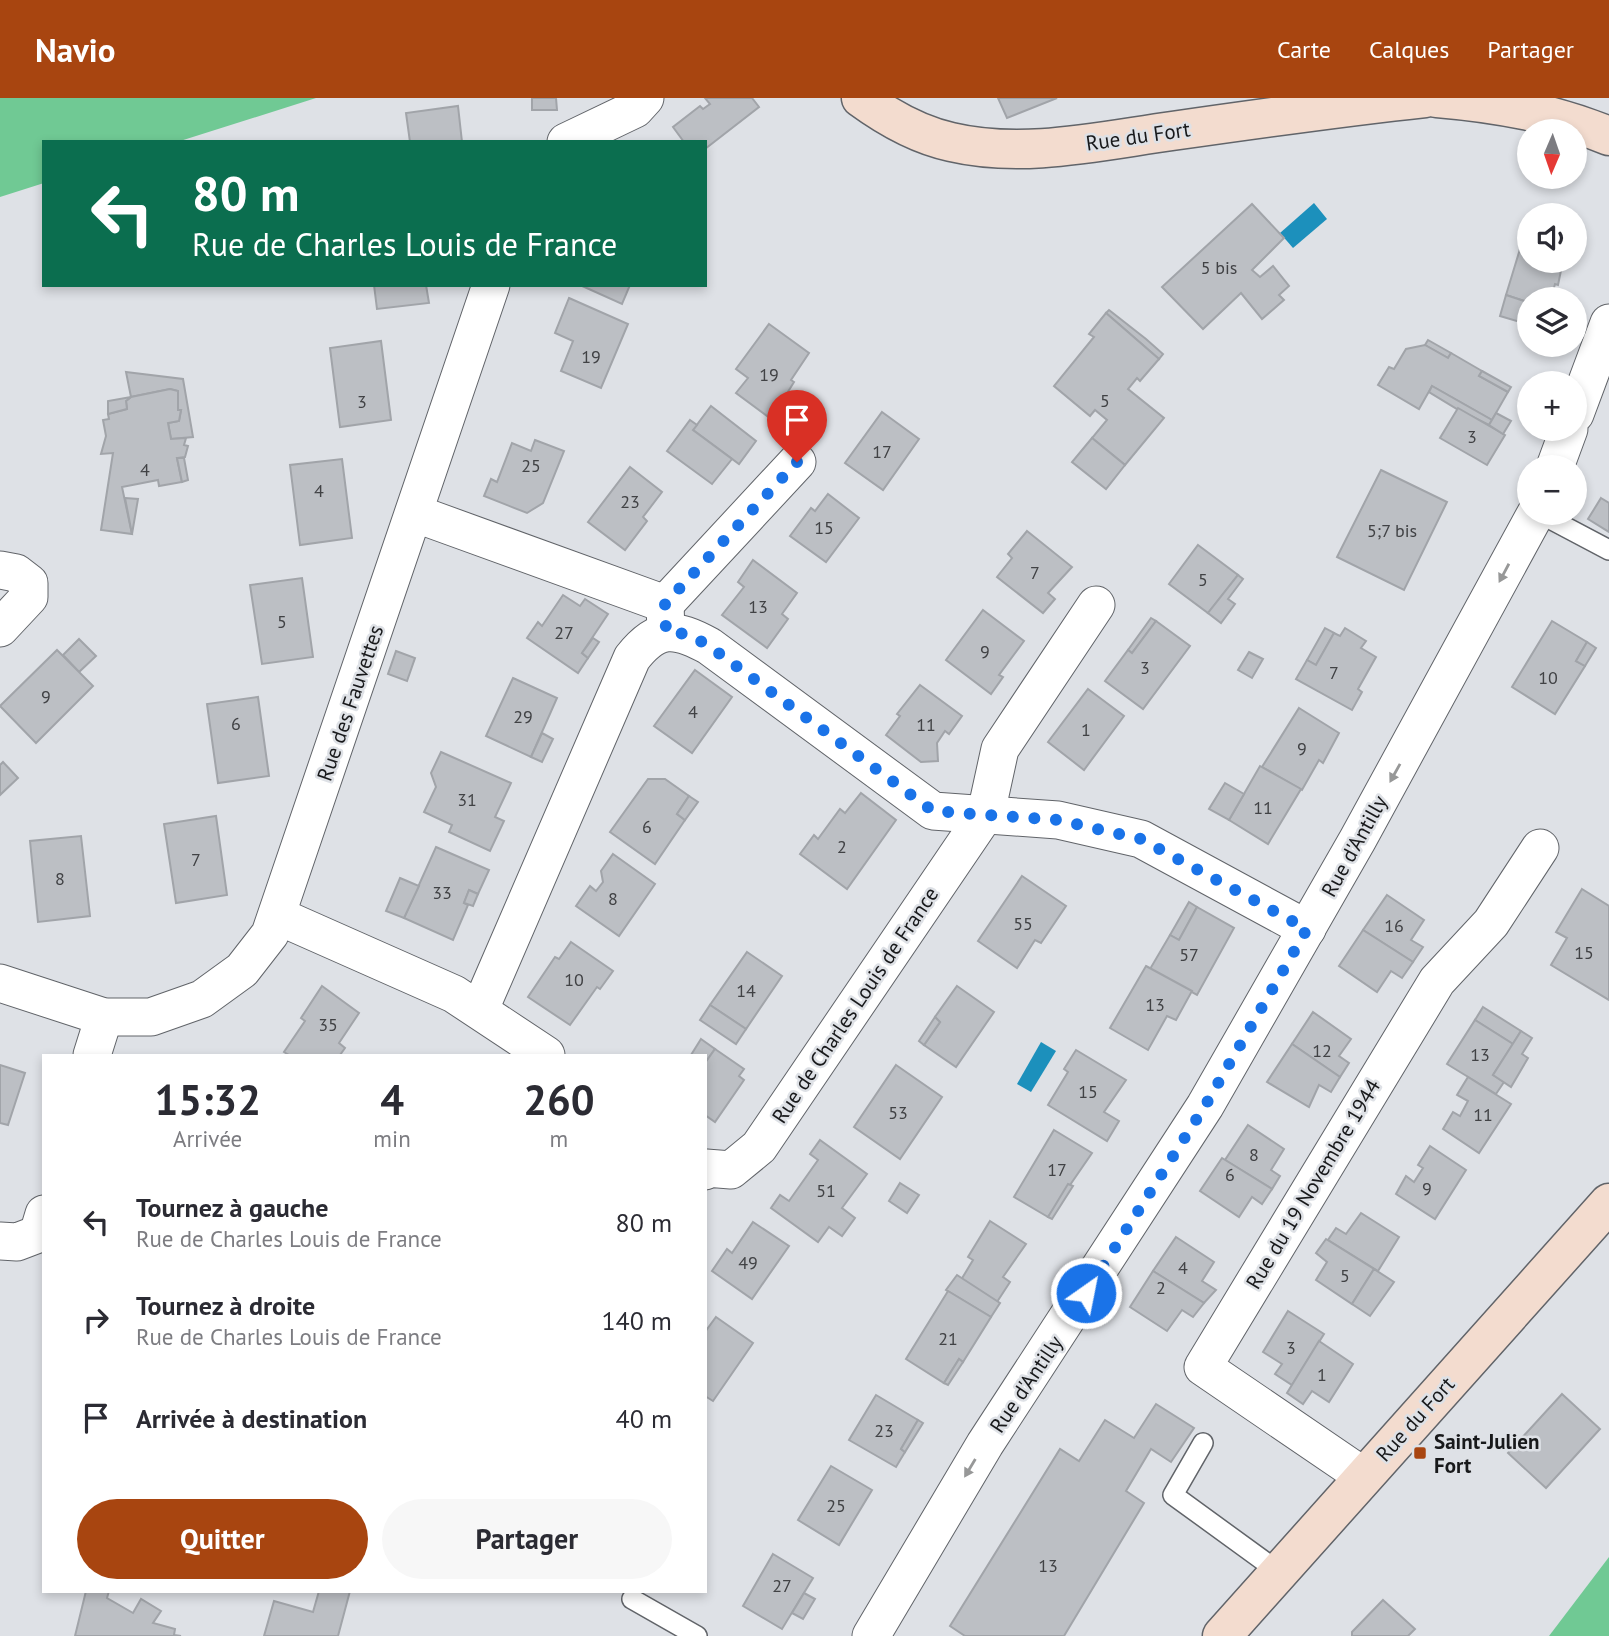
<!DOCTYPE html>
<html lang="fr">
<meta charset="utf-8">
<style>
:root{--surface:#fff;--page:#f7f7f7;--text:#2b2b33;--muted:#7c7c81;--accent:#a84510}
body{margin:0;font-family:"PT Sans",sans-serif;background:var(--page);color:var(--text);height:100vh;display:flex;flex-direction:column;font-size:26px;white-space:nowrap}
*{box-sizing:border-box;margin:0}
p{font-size:23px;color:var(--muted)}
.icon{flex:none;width:38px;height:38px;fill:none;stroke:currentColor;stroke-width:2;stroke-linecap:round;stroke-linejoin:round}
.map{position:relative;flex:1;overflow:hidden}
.details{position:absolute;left:42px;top:956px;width:665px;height:539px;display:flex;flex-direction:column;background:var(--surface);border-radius:0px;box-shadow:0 4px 10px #0003}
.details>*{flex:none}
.banner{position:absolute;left:42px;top:42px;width:665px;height:147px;border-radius:0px;box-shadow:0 4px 10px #0003;background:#0b6e4f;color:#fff;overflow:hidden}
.needle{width:46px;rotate:182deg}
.tools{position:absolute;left:1517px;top:21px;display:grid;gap:14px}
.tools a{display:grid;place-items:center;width:70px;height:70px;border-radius:50%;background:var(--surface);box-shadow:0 4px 10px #0003;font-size:35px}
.pin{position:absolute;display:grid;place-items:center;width:60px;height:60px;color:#fff;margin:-72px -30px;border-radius:50% 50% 50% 0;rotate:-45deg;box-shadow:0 0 7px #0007}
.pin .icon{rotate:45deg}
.me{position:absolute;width:77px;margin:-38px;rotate:33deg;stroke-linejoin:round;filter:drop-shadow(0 0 5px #0008)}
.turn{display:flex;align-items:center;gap:24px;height:147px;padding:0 35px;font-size:32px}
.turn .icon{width:91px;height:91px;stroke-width:2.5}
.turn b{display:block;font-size:49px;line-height:60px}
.eta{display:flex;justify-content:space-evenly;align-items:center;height:119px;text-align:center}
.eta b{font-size:42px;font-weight:800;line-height:49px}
.action{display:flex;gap:14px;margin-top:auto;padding:14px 35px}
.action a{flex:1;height:80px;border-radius:42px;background:var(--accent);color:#fff;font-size:28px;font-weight:800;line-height:80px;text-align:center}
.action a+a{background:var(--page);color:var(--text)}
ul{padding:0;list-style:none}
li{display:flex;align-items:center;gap:21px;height:98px;padding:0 35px}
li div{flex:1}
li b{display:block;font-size:26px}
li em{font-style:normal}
header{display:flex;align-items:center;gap:42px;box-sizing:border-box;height:98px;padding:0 35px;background:var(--accent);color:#fff}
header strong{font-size:33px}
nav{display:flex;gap:38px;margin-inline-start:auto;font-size:24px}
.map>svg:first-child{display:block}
.forest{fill:#70c994}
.water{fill:#1c90bc}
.building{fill:#bcbfc4;stroke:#a1a4a9;stroke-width:2}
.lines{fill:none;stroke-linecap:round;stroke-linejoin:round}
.service-casing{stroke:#616469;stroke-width:22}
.minor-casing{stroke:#616469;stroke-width:39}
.secondary-casing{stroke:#616469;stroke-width:41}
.service{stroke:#fff;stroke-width:19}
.minor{stroke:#fff;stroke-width:37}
.secondary{stroke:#f3dccf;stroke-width:38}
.oneway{fill:#979898}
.route{stroke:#1a73e8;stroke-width:12;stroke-dasharray:0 21.6}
.poi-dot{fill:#a84510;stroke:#dee1e6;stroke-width:2.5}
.labels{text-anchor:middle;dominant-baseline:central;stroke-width:5;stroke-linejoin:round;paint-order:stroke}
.number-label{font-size:18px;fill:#414245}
.street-label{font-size:21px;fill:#18191b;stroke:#dee1e6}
.poi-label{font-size:21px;font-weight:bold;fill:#18191b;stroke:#dee1e6;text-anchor:start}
</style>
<header>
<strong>Navio</strong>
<nav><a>Carte</a><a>Calques</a><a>Partager</a></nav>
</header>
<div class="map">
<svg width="1609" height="1538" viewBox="0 0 1609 1538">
<rect width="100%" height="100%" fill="#dee1e6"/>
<g class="forest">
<polygon points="0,0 316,0 177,44 44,44 44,85 0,99"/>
<polygon points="1609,1459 1609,1538 1549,1538"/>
</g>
<g class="water">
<polygon points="1314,105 1327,121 1293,150 1280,135"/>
<polygon points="1041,944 1056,953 1031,994 1017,986"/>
</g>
<g class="building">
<polygon points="532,0 556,0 557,12 532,12"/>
<polygon points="705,0 752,0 759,9 705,51 705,44 684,44 673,29 700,8 703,11 710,6"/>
<polygon points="998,0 1057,0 1007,20"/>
<polygon points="458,8 462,44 410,44 406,15"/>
<polygon points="1252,106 1284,140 1252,172 1260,179 1273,168 1289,188 1279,197 1284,202 1262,221 1241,195 1203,231 1162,189"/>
<polygon points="1520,151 1530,153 1530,163 1563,163 1558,187 1555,186 1551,201 1530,201 1530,205 1506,197"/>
<polygon points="374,187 426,187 429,205 377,211"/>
<polygon points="580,187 630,187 622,206"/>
<polygon points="1506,197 1530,205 1530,227 1500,218"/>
<polygon points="569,200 628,226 601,290 561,273 573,243 555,235"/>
<polygon points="1109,212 1146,241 1163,256 1159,261 1106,215"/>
<polygon points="1106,215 1159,261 1140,283 1137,280 1128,291 1164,320 1125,367 1092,340 1107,322 1095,312 1090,318 1054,288 1094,239 1089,236"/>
<polygon points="769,226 809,255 791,282 794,284 771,321 736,295 748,280 736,271"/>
<polygon points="1428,242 1451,255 1448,260 1425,247"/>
<polygon points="381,243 391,322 340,329 330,250"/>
<polygon points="1425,247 1448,260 1451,255 1482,273 1479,278 1508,294 1492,322 1432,288 1419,311 1378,287 1389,269 1394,271 1406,251"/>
<polygon points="1482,273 1511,289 1508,294 1479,278"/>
<polygon points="126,274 183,281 193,339 171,341 168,325 179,323 181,312 178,312 178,293 170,291 131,299"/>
<polygon points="1432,288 1492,322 1489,327 1457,311 1429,294"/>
<polygon points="170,291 178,293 178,312 181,312 179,323 168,325 171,341 186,340 184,347 188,348 185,359 177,360 182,384 159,388 158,382 122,389 132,436 101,432 113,355 101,356 106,338 103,322 109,321 108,316 127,311 126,303 131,299"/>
<polygon points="131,299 126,303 127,311 108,316 108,303"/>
<polygon points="711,308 756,343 739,366 693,332"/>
<polygon points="1458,310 1505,337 1487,367 1440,340"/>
<polygon points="882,314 919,341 883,392 845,365"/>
<polygon points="1496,315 1511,323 1503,336 1489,327"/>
<polygon points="690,322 697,327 693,332 732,361 712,386 667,353"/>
<polygon points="1092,340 1125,367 1106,391 1072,364"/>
<polygon points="535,342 564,353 543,405 527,415 484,398 491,381 497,384 512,345 531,353"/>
<polygon points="177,360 184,360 188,382 182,384"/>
<polygon points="342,361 352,440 300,447 290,367"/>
<polygon points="630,369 662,394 643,419 647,423 625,452 588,424"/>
<polygon points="1381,372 1447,404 1404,492 1337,459"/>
<polygon points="828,396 859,420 826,464 790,438 811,410 815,413"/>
<polygon points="125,400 138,401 132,436"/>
<polygon points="1601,400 1609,405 1609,434 1588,421"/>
<polygon points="1027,433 1072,469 1048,495 1055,501 1043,515 997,479 1012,460 1008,456"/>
<polygon points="1198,447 1238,477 1208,515 1169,486"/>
<polygon points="753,462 797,495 782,516 788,521 767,550 722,517 744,489 738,484"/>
<polygon points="1238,477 1243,481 1228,501 1235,506 1221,525 1208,515"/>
<polygon points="302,480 313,559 262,566 250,487"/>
<polygon points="563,497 580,508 585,501 608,516 582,555 588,560 578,575 527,540 538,524 542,528"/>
<polygon points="983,512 1024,543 999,577 1003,579 991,596 946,562"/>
<polygon points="1151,520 1156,523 1132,555 1128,552"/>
<polygon points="1156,523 1190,548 1143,611 1105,583 1128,552 1132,555"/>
<polygon points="1552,523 1587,544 1576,563 1585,568 1555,616 1512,589"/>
<polygon points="1325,530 1334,535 1316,567 1307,562"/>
<polygon points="1345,530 1366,543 1361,550 1376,559 1358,591 1362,594 1352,612 1296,581 1307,562 1316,567 1334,535 1340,538"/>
<polygon points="593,540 599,544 588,560 582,555"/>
<polygon points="79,541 96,558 79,574 63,557"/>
<polygon points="1587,544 1596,550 1585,568 1576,563"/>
<polygon points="57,552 93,588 36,645 0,608"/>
<polygon points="396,553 415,560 407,583 388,576"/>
<polygon points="1249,554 1263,561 1252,580 1238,572"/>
<polygon points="695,572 732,599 692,655 654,628"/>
<polygon points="513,580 557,600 531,659 486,638"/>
<polygon points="920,587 962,618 949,636 945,633 937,645 938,663 921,664 886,637 900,618 897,616"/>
<polygon points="1088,591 1124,618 1084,672 1048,644"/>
<polygon points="258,599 269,678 218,685 207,606"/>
<polygon points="1299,610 1339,635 1323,665 1319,662 1302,692 1262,669"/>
<polygon points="542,635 553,641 542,664 531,659"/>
<polygon points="441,654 511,685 495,719 504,723 490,753 449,734 452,727 424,714 436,689 431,675"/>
<polygon points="3,664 18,680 0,697 0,667"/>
<polygon points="1260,668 1301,691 1268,746 1229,722"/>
<polygon points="648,681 665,681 689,698 677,716 685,722 655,766 610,734"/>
<polygon points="1225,685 1244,696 1229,722 1209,711"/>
<polygon points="861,695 896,722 847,791 800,756 814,737 818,741 840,711 845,715"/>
<polygon points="689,698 698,704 685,722 677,716"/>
<polygon points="216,718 227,797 176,805 164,726"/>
<polygon points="81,738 90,818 38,824 30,743"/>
<polygon points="436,749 489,772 478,796 469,792 464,805 468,807 453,842 404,820"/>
<polygon points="613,756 655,786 619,838 576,808 590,788 596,793 603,784 601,773"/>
<polygon points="1022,778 1066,808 1041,845 1035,842 1017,870 978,843"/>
<polygon points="400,780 419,788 404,820 386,813"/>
<polygon points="1582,791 1609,808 1609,902 1551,867 1567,840 1556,834"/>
<polygon points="469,792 478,796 473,808 464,805"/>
<polygon points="1387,797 1424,822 1411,842 1423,849 1413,864 1363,832"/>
<polygon points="1189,804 1197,809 1179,842 1170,837"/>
<polygon points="1197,809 1234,830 1197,897 1150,871 1170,837 1179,842"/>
<polygon points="1363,832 1413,864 1402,880 1391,873 1377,894 1339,868"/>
<polygon points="571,844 613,873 600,891 597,889 570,927 528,899 555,859 559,861"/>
<polygon points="747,854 782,878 746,931 710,907"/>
<polygon points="1146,868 1192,893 1176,922 1167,918 1148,952 1110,930"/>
<polygon points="322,888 359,915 339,945 345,950 340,957 289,957 284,954 305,923 301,920"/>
<polygon points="957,888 994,914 956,969 924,947 940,924 935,919"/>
<polygon points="710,907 746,931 736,946 700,922"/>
<polygon points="1483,909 1521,933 1513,946 1475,922"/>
<polygon points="1313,914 1351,941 1339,958 1349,965 1340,979 1292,946"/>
<polygon points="935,919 940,924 924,947 919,943"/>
<polygon points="1475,922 1513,946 1493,977 1504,984 1496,996 1447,966"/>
<polygon points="1521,933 1532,940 1522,956 1528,960 1511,989 1493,977"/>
<polygon points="701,941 715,951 705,965 705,957 691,957"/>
<polygon points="1292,946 1340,979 1331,994 1319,987 1309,1009 1267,984"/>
<polygon points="715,951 744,971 739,978 744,982 715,1024 705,1017 705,965"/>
<polygon points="1076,952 1126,982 1104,1014 1119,1023 1107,1043 1048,1007 1068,974 1064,971"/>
<polygon points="0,967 25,975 8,1027 0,1025"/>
<polygon points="896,967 942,999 900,1061 854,1029"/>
<polygon points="1468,979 1511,1006 1479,1055 1443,1031 1453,1014 1460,1018 1468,1003 1457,997"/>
<polygon points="1248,1027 1284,1051 1271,1072 1280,1078 1272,1091 1225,1062"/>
<polygon points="1054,1032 1092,1055 1048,1119 1014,1099"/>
<polygon points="820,1042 867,1076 842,1110 855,1120 842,1138 829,1129 818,1144 771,1110 780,1097 789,1103 818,1062 810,1056"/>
<polygon points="1430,1048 1466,1072 1435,1121 1396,1096 1406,1078 1414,1084 1423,1070 1418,1067"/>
<polygon points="1222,1060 1272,1091 1262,1106 1252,1099 1239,1119 1200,1093"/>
<polygon points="900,1085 919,1097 907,1115 889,1103"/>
<polygon points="1068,1086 1073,1088 1052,1121 1048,1119"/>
<polygon points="1361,1115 1399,1139 1378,1173 1328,1142 1336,1130 1346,1136"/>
<polygon points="990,1123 1026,1146 1003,1179 1010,1184 997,1204 961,1182 973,1162 968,1159"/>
<polygon points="753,1124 789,1148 752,1201 712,1173 727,1151 732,1155"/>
<polygon points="1176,1139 1214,1164 1202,1183 1216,1192 1204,1205 1153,1173"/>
<polygon points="1326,1141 1374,1171 1352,1206 1316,1182 1327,1164 1316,1155"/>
<polygon points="1374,1171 1394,1184 1370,1218 1352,1206"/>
<polygon points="1153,1173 1204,1205 1193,1219 1182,1212 1167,1233 1130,1209"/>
<polygon points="957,1177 1000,1205 991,1219 946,1192"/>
<polygon points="948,1193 991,1219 963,1264 959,1261 944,1285 906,1261"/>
<polygon points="1288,1213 1324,1236 1292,1287 1275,1276 1282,1266 1263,1254"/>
<polygon points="716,1219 753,1245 713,1303 705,1298 705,1234"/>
<polygon points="1319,1243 1353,1266 1329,1304 1312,1293 1303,1306 1287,1295"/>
<polygon points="959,1261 963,1264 948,1287 944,1285"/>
<polygon points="1562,1296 1600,1331 1546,1390 1508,1355"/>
<polygon points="876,1297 918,1322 901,1351 905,1354 896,1369 849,1342"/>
<polygon points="1156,1306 1194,1330 1171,1364 1151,1351 1126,1393 1144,1405 1064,1538 965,1538 950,1528 1060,1351 1079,1363 1105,1322 1134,1340"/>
<polygon points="918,1322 923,1325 905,1354 901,1351"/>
<polygon points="831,1368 872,1392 839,1447 798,1422"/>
<polygon points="773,1456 813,1480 782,1531 743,1508"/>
<polygon points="86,1493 109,1493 107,1500 133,1515 141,1501 161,1513 153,1525 175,1531 174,1537 181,1538 75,1538"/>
<polygon points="319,1493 350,1493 338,1538 264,1538 274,1503 313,1514"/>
<polygon points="804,1495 815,1501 803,1521 792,1515"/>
<polygon points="1383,1502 1415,1531 1408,1538 1352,1538 1352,1534"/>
</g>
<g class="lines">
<defs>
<g id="service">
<polyline points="1539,415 1609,452"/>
<polyline points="1203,1345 1173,1397 1279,1474"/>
<polyline points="632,1501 697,1538"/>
</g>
<g id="minor">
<polyline points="566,44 635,11 645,0"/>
<polyline points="1575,316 1609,225"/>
<polyline points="1555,369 1569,331"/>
<polyline points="414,415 665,506 666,534"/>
<polyline points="0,472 16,475 29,485 29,499 0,530"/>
<polyline points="665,506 797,364"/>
<polyline points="278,818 454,896 546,957"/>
<polyline points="0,885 104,919 151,919 202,901 242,872 270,836 491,187"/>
<path d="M480,911l152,-351c25,-32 42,-31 77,-12l224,165 125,9 83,19 166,90"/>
<polyline points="92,957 104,919"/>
<polyline points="705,1073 706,1070 731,1072 759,1049 986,715 1000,651 1096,507"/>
<polyline points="0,1143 17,1144 38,1136 44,1116"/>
<polyline points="1363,1378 1203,1269 1437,883 1491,825 1540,750"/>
<polyline points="871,1538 985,1346 1205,1008 1358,741 1536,415"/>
</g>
<g id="secondary">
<path d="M861,0c26,19 58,37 90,44 72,17 149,-1 221,-11 84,-12 168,-24 253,-33"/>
<path d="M1437,0c60,5 116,15 172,38"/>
<polyline points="1222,1538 1609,1105"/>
</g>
</defs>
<use href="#service" class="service-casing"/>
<use href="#minor" class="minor-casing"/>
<use href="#secondary" class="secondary-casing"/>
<use href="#service" class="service"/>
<use href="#minor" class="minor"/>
<use href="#secondary" class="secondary"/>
</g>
<defs><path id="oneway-solid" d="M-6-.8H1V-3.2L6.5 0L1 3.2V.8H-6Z" transform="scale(1.75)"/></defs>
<g class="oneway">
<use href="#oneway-solid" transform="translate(1504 475) rotate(118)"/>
<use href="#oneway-solid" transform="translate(1395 675) rotate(119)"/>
<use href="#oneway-solid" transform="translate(970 1370) rotate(121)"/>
</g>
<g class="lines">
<polyline class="route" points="797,364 665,506 666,534 688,536 709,548 933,713 1058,722 1141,741 1307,831 1205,1008 1086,1195"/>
</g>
<rect class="poi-dot" x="1413" y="1348" width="14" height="14" rx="3.5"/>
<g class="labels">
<g class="number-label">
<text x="1219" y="169">5 bis</text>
<text x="591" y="258">19</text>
<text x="769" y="276">19</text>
<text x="1105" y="302">5</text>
<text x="362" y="303">3</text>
<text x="1472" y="338">3</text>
<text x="882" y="353">17</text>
<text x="531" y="367">25</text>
<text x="145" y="371">4</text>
<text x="319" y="392">4</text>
<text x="630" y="403">23</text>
<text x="824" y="429">15</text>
<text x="1392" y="432">5;7 bis</text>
<text x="1035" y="474">7</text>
<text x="1203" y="481">5</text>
<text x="758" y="508">13</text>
<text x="282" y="523">5</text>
<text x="564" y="534">27</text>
<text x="985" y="553">9</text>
<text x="1145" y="569">3</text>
<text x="1334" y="574">7</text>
<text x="1548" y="579">10</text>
<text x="46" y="598">9</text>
<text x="693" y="613">4</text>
<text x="523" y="618">29</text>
<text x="236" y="625">6</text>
<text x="926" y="626">11</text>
<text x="1086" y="631">1</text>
<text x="1302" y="650">9</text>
<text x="467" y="701">31</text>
<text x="1263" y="709">11</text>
<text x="647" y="728">6</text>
<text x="842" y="748">2</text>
<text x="196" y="761">7</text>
<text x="60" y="780">8</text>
<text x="442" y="794">33</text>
<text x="613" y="800">8</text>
<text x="1023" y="825">55</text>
<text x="1394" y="827">16</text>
<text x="1584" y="854">15</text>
<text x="1189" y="856">57</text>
<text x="574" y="881">10</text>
<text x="746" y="892">14</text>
<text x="1155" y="906">13</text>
<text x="328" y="926">35</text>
<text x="1322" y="952">12</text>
<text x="1480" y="956">13</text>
<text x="1088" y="993">15</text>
<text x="898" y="1014">53</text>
<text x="1483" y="1016">11</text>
<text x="1254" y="1056">8</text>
<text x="1057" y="1071">17</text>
<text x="1230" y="1076">6</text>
<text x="1427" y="1090">9</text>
<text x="826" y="1092">51</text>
<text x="748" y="1164">49</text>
<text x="1183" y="1169">4</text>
<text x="1345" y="1177">5</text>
<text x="1161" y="1189">2</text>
<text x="948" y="1240">21</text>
<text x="1291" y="1249">3</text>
<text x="1322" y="1276">1</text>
<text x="884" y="1332">23</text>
<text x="836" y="1407">25</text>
<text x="1048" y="1467">13</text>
<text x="782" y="1487">27</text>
</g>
<g class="street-label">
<text transform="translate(1138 38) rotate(-8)">Rue du Fort</text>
<text transform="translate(350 605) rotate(-71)">Rue des Fauvettes</text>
<text transform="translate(1354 748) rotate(-61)">Rue d'Antilly</text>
<text transform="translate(855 907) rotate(-56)">Rue de Charles Louis de France</text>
<text transform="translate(1313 1086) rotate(-59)">Rue du 19 Novembre 1944</text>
<text transform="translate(1026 1286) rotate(-56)">Rue d'Antilly</text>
<text transform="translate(1415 1321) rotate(-48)">Rue du Fort</text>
</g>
<g class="poi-label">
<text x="1434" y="1343">Saint-Julien<tspan x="1434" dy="24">Fort</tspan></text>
</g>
</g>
</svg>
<div class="tools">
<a><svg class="needle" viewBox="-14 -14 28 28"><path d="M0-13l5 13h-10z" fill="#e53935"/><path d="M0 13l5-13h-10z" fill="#7c7c81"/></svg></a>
<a><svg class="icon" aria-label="sound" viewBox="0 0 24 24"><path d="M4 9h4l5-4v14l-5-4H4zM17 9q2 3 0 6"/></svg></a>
<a><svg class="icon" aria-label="layers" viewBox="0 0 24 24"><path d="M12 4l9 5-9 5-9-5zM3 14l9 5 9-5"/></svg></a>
<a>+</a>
<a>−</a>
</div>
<div class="pin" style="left:797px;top:364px;background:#d93025"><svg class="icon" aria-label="arrive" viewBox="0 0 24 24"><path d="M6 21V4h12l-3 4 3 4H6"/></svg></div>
<svg class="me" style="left:1086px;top:1195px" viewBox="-20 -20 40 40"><circle r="17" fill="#1a73e8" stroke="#fff" stroke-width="3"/><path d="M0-11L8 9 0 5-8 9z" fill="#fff"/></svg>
<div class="banner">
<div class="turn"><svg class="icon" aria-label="left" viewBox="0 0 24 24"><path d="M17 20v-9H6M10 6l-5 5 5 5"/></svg><div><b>80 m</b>Rue de Charles Louis de France</div></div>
</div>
<section class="details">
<div class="eta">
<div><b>15:32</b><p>Arrivée</p></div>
<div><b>4</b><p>min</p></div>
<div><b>260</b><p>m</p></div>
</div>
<ul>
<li><svg class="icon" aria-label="left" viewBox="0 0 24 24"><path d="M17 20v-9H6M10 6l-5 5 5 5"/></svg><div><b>Tournez à gauche</b><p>Rue de Charles Louis de France</p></div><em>80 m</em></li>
<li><svg class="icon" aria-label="right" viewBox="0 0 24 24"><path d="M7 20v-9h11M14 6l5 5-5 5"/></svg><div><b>Tournez à droite</b><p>Rue de Charles Louis de France</p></div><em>140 m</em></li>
<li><svg class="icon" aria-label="arrive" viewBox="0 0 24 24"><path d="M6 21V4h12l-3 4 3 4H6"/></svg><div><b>Arrivée à destination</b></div><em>40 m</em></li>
</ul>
<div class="action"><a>Quitter</a><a>Partager</a></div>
</section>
</div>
